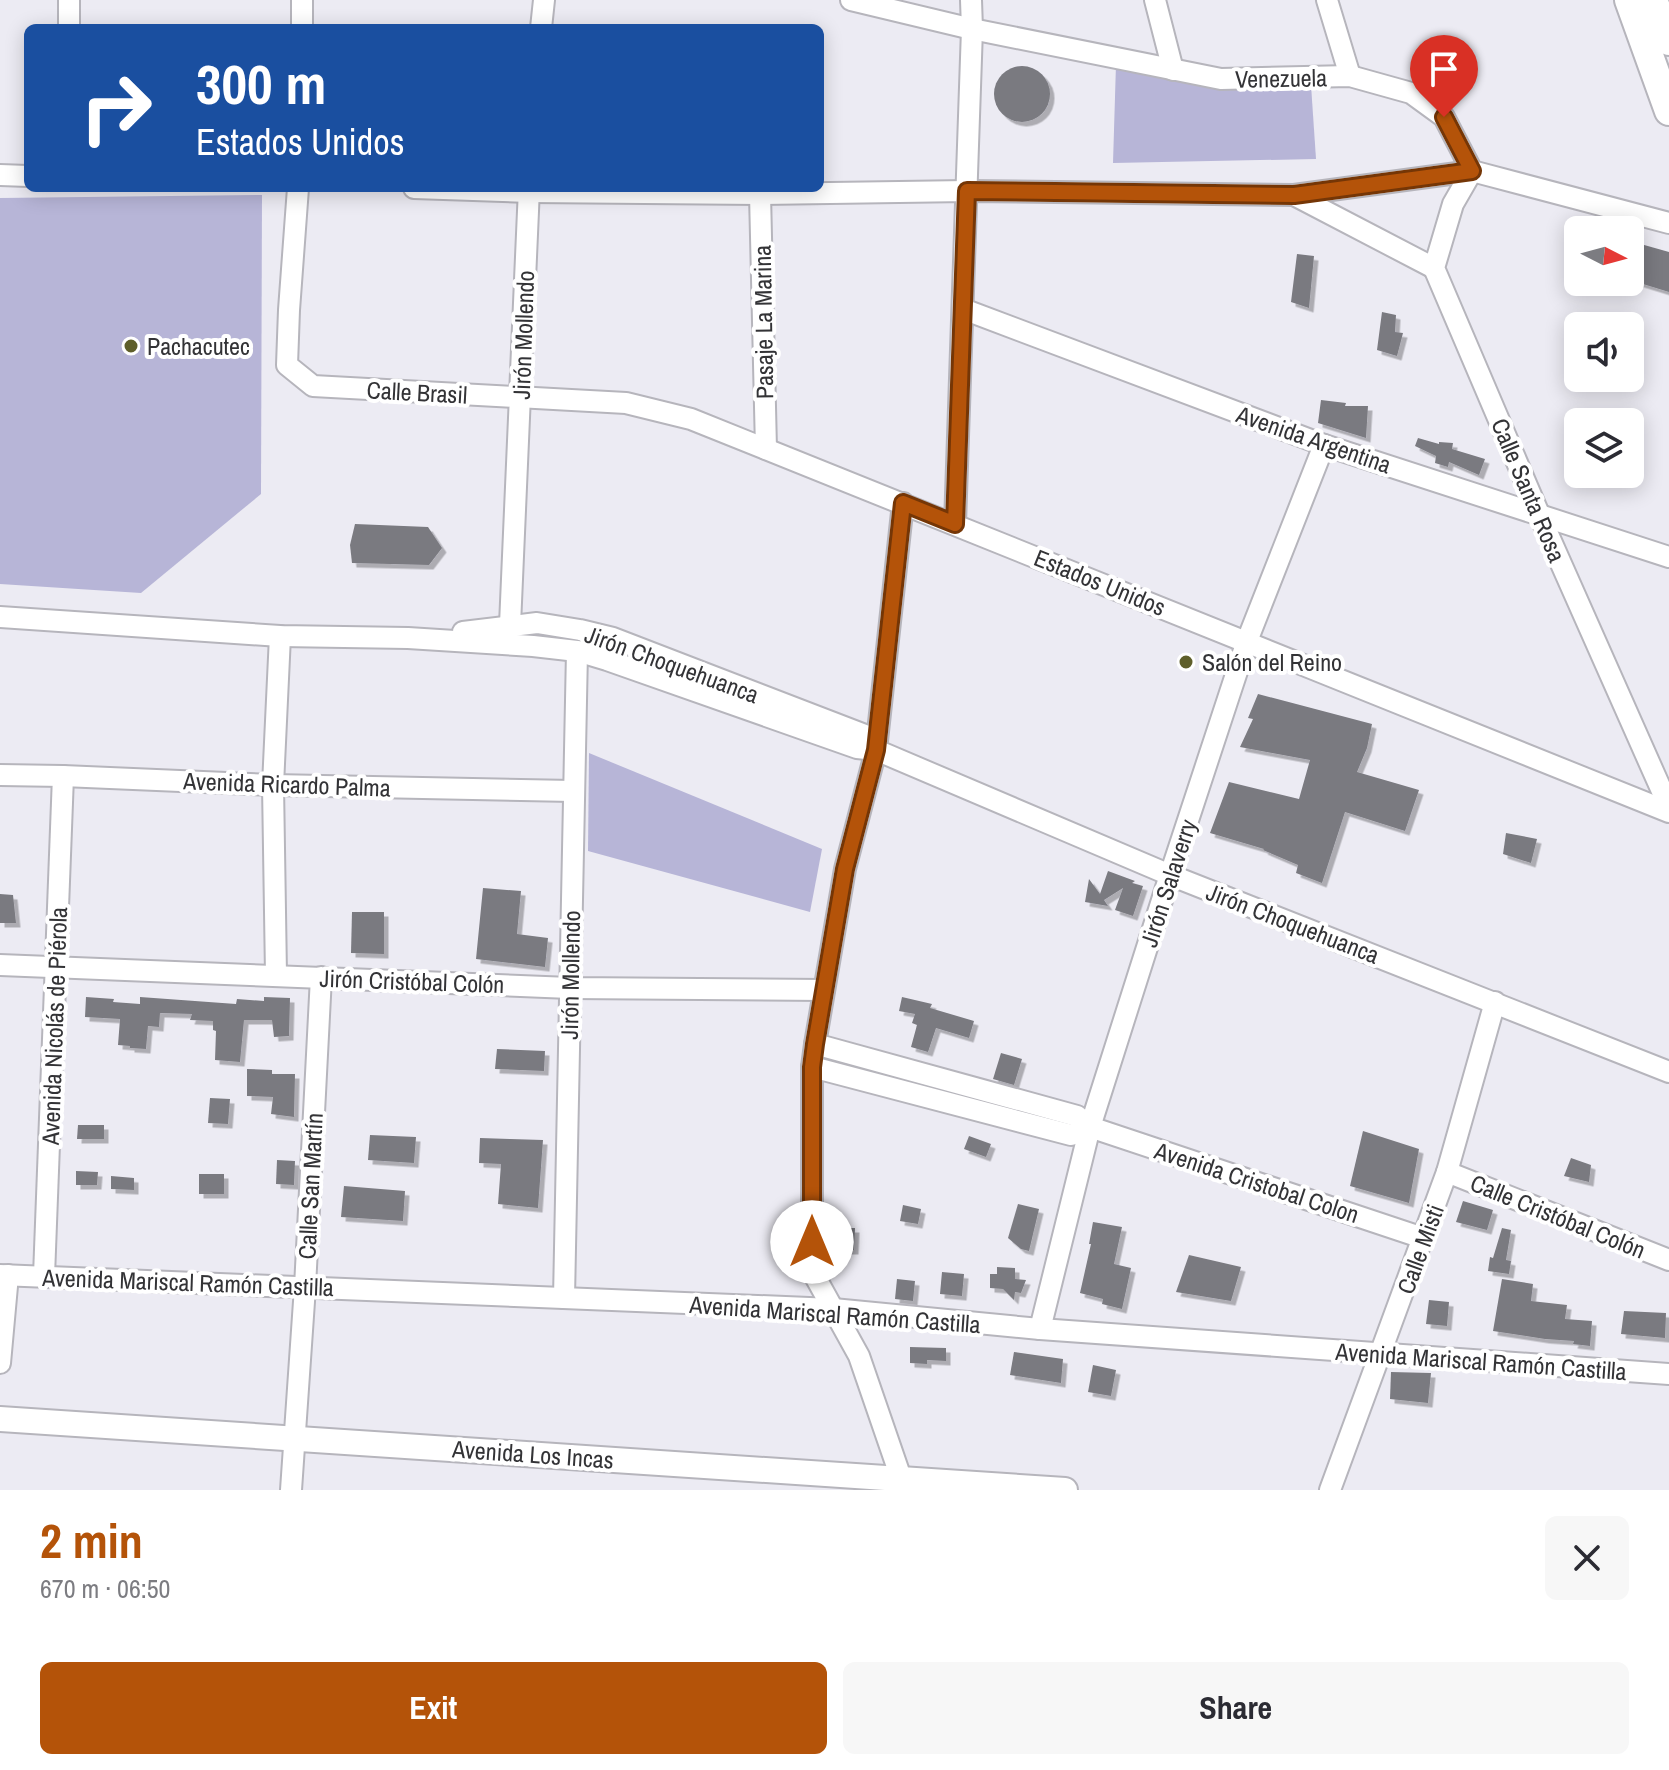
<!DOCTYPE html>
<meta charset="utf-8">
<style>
:root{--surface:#fff;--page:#f7f7f7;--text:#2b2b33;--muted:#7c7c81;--accent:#b45309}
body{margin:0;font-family:"Archivo Narrow",sans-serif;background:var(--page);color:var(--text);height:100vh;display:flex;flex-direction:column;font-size:30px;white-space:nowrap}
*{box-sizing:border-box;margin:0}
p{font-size:26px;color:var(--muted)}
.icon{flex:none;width:44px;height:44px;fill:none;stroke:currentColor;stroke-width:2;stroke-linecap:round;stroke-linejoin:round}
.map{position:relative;height:1490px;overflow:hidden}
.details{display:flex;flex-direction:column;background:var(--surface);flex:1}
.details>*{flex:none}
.banner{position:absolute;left:24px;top:24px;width:800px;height:168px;border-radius:12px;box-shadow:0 4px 20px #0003;background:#1a4fa0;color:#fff;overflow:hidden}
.needle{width:52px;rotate:96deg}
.buttons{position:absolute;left:1564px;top:216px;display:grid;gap:16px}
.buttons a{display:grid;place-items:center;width:80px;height:80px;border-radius:12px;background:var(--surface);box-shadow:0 4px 20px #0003;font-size:40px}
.pin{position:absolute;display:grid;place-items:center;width:68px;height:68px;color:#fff;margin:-82px -34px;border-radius:50% 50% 50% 0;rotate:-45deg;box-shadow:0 0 8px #0007}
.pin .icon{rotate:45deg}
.me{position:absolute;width:88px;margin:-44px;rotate:0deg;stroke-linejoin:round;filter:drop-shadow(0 0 6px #0008)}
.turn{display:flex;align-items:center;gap:28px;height:168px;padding:0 40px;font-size:36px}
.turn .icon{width:104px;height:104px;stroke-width:2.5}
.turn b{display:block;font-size:56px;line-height:68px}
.round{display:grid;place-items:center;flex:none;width:84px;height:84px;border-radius:12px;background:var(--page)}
.head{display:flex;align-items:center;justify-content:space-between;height:136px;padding:0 40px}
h1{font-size:48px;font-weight:700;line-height:60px;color:var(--accent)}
.cta{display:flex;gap:16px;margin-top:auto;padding:16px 40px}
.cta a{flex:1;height:92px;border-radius:12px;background:var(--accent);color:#fff;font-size:32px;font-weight:700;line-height:92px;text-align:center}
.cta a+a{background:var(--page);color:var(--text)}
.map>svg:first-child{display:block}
.green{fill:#b7b5d7}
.building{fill:#7a7a80;filter:url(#shadow)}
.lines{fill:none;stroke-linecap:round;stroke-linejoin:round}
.minor-casing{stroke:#b6b5bc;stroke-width:24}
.tertiary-casing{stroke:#b6b5bc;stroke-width:28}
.secondary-casing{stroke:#b6b5bc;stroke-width:32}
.minor{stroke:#fff;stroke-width:20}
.tertiary{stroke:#fff;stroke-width:24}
.secondary{stroke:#fff;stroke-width:28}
.route-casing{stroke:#753606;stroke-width:20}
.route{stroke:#b45309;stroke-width:14}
.poi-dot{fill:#5e5e2a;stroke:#fff;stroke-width:3}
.labels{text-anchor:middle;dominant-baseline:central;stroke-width:8;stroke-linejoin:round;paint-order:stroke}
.street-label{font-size:24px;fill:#333336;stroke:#fff}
.poi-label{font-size:24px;fill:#333336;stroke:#fff;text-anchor:start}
</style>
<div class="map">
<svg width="1669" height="1490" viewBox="0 0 1669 1490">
<defs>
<filter id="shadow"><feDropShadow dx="4.5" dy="4.5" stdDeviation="0" flood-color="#0004"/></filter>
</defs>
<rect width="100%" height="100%" fill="#ecebf3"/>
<g class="green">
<polygon points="1116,64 1311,85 1316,159 1113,163"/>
<polygon points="262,195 261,494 141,593 0,584 0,198"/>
<polygon points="589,753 822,849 810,912 588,851"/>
</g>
<g class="building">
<circle cx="1022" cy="94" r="28"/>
<polygon points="1630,241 1669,252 1669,292 1630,280"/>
<polygon points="1297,254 1314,256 1309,308 1291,302"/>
<polygon points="1382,312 1396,315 1395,332 1403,333 1397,356 1377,350"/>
<polygon points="1321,400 1346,403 1345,406 1368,406 1366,438 1318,423"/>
<polygon points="1418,438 1439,444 1439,442 1453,443 1452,449 1485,459 1479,475 1449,462 1448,467 1435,463 1436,456 1415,446"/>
<polygon points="355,524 428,527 442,548 429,565 352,563 350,545"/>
<polygon points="1258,694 1372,724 1367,748 1357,772 1419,790 1405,831 1345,812 1322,883 1296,873 1298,865 1263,850 1264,849 1210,833 1229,782 1299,799 1310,760 1240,747 1253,719 1248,718"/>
<polygon points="1506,833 1537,839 1531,863 1503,854"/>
<polygon points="1108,871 1135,881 1132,883 1143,886 1133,916 1115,910 1123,888 1104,900 1108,906 1085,902 1089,879 1100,894"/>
<polygon points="483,888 521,891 517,934 548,938 545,967 476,959"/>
<polygon points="0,894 13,895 16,923 0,923"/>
<polygon points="352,912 384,912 384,954 351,953"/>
<polygon points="86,997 114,999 113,1002 140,1004 140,997 236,1004 237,999 264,1001 264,997 290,998 289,1036 274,1037 272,1020 244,1020 240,1062 215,1060 216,1031 213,1030 213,1021 190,1020 192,1014 160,1013 159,1027 148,1026 146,1049 130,1048 130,1046 118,1045 120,1019 85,1017"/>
<polygon points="902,997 932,1004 930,1008 974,1021 969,1038 936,1028 928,1052 911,1047 917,1025 912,1023 915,1014 899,1011"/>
<polygon points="497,1049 545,1051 544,1071 495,1069"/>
<polygon points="1001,1053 1022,1059 1014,1085 993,1079"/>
<polygon points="247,1069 272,1070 272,1074 295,1074 294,1117 271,1114 273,1097 247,1096"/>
<polygon points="210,1098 230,1099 228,1124 208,1123"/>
<polygon points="78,1125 104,1125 104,1139 77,1139"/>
<polygon points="1363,1131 1419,1149 1409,1203 1350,1186"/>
<polygon points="370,1135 416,1137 414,1163 368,1160"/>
<polygon points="969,1136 991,1144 986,1157 964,1149"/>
<polygon points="480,1138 543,1140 538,1208 498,1204 501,1164 479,1163"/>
<polygon points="1571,1158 1591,1165 1589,1182 1564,1176"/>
<polygon points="277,1160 295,1161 294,1185 276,1184"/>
<polygon points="76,1171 98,1172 97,1185 76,1185"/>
<rect x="199" y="1174" width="25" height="20"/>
<polygon points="111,1176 134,1178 134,1190 111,1189"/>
<polygon points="344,1186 405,1191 403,1221 341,1217"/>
<polygon points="1463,1201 1493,1210 1487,1230 1456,1222"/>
<polygon points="1018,1204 1039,1209 1029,1251 1021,1249 1008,1238"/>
<polygon points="903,1205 921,1209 918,1224 900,1221"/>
<polygon points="1093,1222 1122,1227 1114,1264 1131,1268 1122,1309 1102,1304 1103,1299 1080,1293 1091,1244 1089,1244"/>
<polygon points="842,1228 855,1228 854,1250 841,1250"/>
<polygon points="1502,1228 1511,1230 1506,1260 1511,1261 1509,1274 1488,1271 1490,1257 1493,1258"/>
<polygon points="1189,1255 1241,1267 1231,1301 1176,1292"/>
<polygon points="997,1267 1015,1268 1015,1279 1026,1280 1021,1293 1015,1292 1014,1300 1003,1289 990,1288 990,1274 997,1274"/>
<polygon points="942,1272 964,1274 962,1296 940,1294"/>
<polygon points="897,1279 915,1281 913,1301 895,1299"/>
<polygon points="1502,1279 1533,1284 1531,1301 1567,1305 1565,1319 1592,1321 1590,1346 1573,1344 1574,1341 1545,1339 1493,1331"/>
<polygon points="1429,1300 1449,1302 1447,1326 1426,1324"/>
<polygon points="1624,1311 1666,1313 1665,1338 1621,1334"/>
<polygon points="910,1347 946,1348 946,1361 927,1360 927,1364 910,1363"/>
<polygon points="1014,1352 1063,1359 1061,1383 1010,1375"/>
<polygon points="1093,1365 1116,1370 1111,1396 1088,1392"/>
<polygon points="1391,1372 1431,1373 1428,1403 1390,1399"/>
</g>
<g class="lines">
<defs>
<g id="minor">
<polyline points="851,0 972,29 1221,79 1350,76 1411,93 1444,117 1472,171"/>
<polyline points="1155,0 1173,70"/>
<polyline points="1327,0 1350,76"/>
<polyline points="69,28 69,0"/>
<polyline points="302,28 302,0"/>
<polyline points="541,28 544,0"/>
<polyline points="1472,171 1453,204 1434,268 1539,514 1669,807"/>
<polyline points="0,175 28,176"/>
<polyline points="298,188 289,310 287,365 313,386 626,403 691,419 1669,812"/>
<polyline points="414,188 529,192 760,194 967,191 1294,195 1472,171 1669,223"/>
<polyline points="760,194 766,449"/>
<polyline points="1294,195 1434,268"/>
<polyline points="963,309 1324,445 1669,557"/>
<polyline points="955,524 972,29 971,0"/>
<polyline points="0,617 280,636 408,638 533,646 577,651 607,660 857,748 876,750 1170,875 1669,1072"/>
<polyline points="510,625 529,188"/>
<polyline points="463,632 537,623 580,630 613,638 865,735 876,750"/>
<polyline points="0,775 63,776 273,785 573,791"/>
<polyline points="0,965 570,988 824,990"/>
<polyline points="276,975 273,785 280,636"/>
<polyline points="815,1044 1077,1116 1090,1127 1423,1238"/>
<polyline points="812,1067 1071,1135 1090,1127"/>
<polyline points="1447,1172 1669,1260"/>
<polyline points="0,1275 833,1309 1040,1329 1669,1374"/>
<polyline points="44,1276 63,776"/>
<polyline points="564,1298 577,651"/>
<polyline points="1040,1329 1090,1127 1170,875 1247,641 1324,445"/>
<polyline points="0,1363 8,1275"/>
<polyline points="901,1478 859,1356 812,1271 812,1067 815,1044 845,869 876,750 903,503"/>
<polyline points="291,1490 305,1287 321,977"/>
<polyline points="1330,1490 1447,1172 1495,1002"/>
</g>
<polyline id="tertiary" points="0,1419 1065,1490"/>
<g id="secondary">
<polyline points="1629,0 1669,111"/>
<polyline points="1653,0 1669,41"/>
</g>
</defs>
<use href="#minor" class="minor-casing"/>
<use href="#tertiary" class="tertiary-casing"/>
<use href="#secondary" class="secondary-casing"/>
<use href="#minor" class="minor"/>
<use href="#tertiary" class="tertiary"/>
<use href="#secondary" class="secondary"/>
</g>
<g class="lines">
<defs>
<polyline id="route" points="812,1242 812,1067 815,1044 845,869 876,750 903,503 955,524 967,191 1294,195 1472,171 1444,117"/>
</defs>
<use href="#route" class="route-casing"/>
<use href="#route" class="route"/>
</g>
<g class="poi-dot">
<circle cx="131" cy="346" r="8"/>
<circle cx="1186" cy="662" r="8"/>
</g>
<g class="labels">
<g class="street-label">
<text transform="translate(1281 78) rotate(-1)">Venezuela</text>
<text transform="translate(763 322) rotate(-91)">Pasaje La Marina</text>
<text transform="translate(523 335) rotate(-88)">Jirón Mollendo</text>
<text transform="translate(417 392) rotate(3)">Calle Brasil</text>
<text transform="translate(1314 439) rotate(19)">Avenida Argentina</text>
<text transform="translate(1529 490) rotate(67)">Calle Santa Rosa</text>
<text transform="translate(1100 582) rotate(22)">Estados Unidos</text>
<text transform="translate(672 664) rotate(20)">Jirón Choquehuanca</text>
<text transform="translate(287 784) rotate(2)">Avenida Ricardo Palma</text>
<text transform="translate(1168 883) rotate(-72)">Jirón Salaverry</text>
<text transform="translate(1293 923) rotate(21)">Jirón Choquehuanca</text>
<text transform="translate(570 975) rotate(-89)">Jirón Mollendo</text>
<text transform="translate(412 981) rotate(2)">Jirón Cristóbal Colón</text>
<text transform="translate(54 1026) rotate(-88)">Avenida Nicolás de Piérola</text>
<text transform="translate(1257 1182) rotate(18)">Avenida Cristobal Colon</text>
<text transform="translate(310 1186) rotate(-87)">Calle San Martín</text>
<text transform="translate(1558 1216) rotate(22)">Calle Cristóbal Colón</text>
<text transform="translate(1420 1249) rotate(-70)">Calle Misti</text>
<text transform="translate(188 1282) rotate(2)">Avenida Mariscal Ramón Castilla</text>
<text transform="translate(835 1314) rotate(4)">Avenida Mariscal Ramón Castilla</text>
<text transform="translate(1481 1361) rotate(4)">Avenida Mariscal Ramón Castilla</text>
<text transform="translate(533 1454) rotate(4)">Avenida Los Incas</text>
</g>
<g class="poi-label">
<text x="147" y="346">Pachacutec</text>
<text x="1202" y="662">Salón del Reino</text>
</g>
</g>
</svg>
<div class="buttons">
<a><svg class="needle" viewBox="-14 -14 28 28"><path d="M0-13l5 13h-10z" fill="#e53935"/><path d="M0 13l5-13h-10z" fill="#7c7c81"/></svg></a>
<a><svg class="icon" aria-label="sound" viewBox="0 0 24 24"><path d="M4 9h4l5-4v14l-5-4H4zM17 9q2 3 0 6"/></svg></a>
<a><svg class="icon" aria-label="layers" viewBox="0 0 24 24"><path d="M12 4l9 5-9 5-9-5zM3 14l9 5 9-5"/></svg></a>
</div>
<div class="pin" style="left:1444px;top:117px;background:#d93025"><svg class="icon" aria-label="arrive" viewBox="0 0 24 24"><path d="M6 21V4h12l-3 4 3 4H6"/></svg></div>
<svg class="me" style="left:812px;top:1242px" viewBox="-20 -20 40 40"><circle r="19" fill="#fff"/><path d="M0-13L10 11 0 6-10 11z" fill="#b45309"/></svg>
<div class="banner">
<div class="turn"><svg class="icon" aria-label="right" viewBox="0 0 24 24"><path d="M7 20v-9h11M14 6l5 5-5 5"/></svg><div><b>300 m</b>Estados Unidos</div></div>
</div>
</div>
<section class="details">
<div class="head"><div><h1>2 min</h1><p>670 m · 06:50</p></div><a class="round"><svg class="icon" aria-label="close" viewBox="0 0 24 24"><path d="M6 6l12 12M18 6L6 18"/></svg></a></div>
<div class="cta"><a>Exit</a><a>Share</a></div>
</section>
